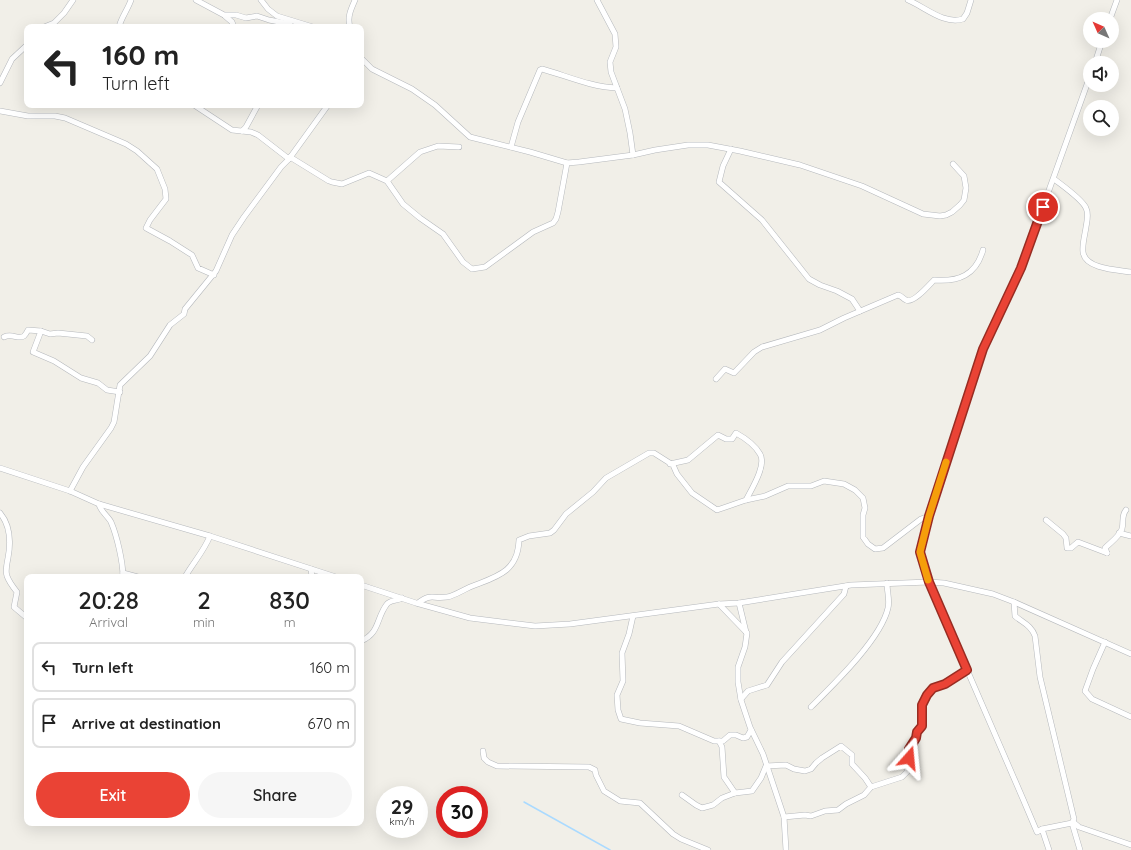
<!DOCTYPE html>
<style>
:root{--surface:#fff;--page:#f6f6f6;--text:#222;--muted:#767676;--line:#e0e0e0;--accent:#ea4335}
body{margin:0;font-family:Quicksand,sans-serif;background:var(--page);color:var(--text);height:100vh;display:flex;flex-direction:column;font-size:15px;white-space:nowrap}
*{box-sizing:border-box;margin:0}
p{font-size:13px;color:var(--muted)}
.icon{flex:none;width:22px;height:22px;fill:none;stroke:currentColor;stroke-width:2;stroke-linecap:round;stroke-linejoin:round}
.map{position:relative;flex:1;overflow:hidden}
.panel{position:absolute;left:24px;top:574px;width:340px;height:252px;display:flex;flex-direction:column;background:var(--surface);border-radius:8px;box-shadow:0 4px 16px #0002}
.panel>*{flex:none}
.banner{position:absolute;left:24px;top:24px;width:340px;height:84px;border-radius:8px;box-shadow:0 4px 16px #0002;background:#fff;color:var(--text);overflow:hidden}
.needle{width:26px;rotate:315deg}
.buttons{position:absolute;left:1083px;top:12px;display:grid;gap:8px}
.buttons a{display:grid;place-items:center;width:36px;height:36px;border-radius:50%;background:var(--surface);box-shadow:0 4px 16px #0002;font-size:20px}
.speed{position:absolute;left:376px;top:786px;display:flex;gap:8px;font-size:20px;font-weight:700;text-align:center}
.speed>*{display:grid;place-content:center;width:52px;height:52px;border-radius:50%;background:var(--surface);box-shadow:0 4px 16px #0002;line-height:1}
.speed small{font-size:10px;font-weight:400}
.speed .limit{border:6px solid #d22;background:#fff;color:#111}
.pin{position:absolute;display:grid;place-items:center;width:34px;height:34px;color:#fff;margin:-17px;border:2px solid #fff;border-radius:50%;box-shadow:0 1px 4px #0007}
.me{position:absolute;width:44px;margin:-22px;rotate:18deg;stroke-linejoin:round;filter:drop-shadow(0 0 3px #0008)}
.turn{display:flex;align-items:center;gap:14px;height:84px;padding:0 12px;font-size:18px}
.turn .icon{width:52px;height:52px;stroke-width:2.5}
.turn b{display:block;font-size:28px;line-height:34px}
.eta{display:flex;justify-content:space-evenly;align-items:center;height:68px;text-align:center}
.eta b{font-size:24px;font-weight:600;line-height:28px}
.button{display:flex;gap:8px;margin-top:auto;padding:8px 12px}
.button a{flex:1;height:46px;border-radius:24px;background:var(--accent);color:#fff;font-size:16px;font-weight:600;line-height:46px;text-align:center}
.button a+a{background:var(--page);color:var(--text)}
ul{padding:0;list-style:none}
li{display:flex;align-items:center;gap:12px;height:50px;margin:0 8px 6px;padding:0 4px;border:2px solid var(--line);border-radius:8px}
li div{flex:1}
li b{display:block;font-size:15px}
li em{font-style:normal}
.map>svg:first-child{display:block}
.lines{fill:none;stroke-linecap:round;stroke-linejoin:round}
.stream{stroke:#aadaff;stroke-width:1.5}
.minor-casing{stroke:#b5b8bc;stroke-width:6}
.minor{stroke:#fff;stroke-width:5}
.route-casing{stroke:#982c22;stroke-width:10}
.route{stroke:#ea4335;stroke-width:7}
.slow{stroke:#f59e0b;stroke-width:7}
</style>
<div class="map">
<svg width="1131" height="850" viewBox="0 0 1131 850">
<rect width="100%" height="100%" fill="#f1efe8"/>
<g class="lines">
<polyline class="stream" points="524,802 610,850"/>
<defs>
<g id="minor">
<polyline points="196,0 224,15 236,15 246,18 257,16 269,20 290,24"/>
<polyline points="261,0 268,9 277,16 313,27"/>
<polyline points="597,0 615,34 616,47 610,62 611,72 625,109 630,133 633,155"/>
<path d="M908,0c17,7 36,25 55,19l4,-6 4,-13"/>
<polyline points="225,16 232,22 234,27"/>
<polyline points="1110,19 1117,0"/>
<polyline points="44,27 54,23 64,13 73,0"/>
<path d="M119,27c2,-9 9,-18 12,-27"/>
<path d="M350,27c-3,-10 1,-18 5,-27"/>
<polyline points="361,58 372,69 412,89 435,105 470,137 530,152 567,163 579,162 633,155 655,150 688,145 708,145 740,151 800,165 862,186 923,214 940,216 946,215 952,212 960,205 964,200 966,188 964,176 953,164"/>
<polyline points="1095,63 1102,41"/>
<polyline points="0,83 12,59 27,45"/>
<polyline points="194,105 232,130 251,132 258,135 289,159"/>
<polyline points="0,111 28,116 55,116 65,118 126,144 137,151 157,169 165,189 166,199 150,220 146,228 170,241 192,255 198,268 214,275"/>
<polyline points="242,131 246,127 258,105"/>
<path d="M511,147l7,-25 22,-52 2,-1c25,7 49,18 75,19"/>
<polyline points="731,149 723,166 719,182 762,220 809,279 820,285 837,291 852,299 860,311"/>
<polyline points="290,157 329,181 332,182 342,184 369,173 387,181 420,152 438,146 459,147"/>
<path d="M1054,179c9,7 28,20 32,29 3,6 1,13 0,19 -1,8 -4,17 -3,25 2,17 34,18 48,20"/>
<polyline points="387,181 403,204 420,218 443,234 463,262 472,269 485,267 533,232 553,223 556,219 558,212 567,163"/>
<polyline points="41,331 33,352 54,361 81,378 98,383 107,390 120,392"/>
<path d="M4,337c8,-4 15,3 20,-1 2,-2 3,-4 4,-6l13,1 9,3 8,-1 29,3 5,4"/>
<path d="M716,379l9,-10 9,4 20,-21 8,-5 58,-17 24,-12 54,-23c4,1 4,3 8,5 7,4 23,-15 28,-20 25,2 42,-5 49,-30"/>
<path d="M670,464l18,-4 30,-25 8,4h6l4,-6c9,5 19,12 24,21 7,11 -9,36 -14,46"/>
<polyline points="0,468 70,491 99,504 210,536 336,577"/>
<polyline points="70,491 83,467 111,428 114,422 120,385 150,356 170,325 184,314 185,309 216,271 232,235 244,217 281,167 289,159 328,105"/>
<path d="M99,504c1,7 9,12 12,18 6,14 12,40 12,55"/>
<path d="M0,513c11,13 11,29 8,45 -1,5 -3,13 -1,18 2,6 6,11 10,16l-3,15 13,11"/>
<polyline points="1046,520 1063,534 1066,538 1067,548 1071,548 1078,542 1107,553"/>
<polyline points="1119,533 1131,536"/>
<path d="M1107,553l-2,-5c6,-6 14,-11 17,-19 2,-7 -1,-13 4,-19"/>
<polyline points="311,569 312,577"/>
<polyline points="123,573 138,577"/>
<path d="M185,577c8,-14 19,-26 25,-41"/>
<polyline points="361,585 416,603 470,618 535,626 570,624 719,604 739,603 851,585 929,582 944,583 993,594 1014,602 1131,654"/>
<path d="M1014,602l1,14c8,7 16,9 20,20l5,41 34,142 -2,4 -30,6"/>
<path d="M418,603c14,-10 13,-4 29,-6 7,-1 16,-7 23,-10 25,-10 48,-14 49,-47l10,-4 21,-3 4,-3 12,-16 27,-22 13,-14 43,-25h5l19,12 4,9 15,19 25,17 29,-10 19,-4 23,-10h23l13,-5 20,3 11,6 8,8 2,10 -2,7v22l5,7 7,5 8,-1 38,-29 8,-3"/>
<polyline points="739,603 746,632"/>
<polyline points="719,604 747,633 745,647 738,667 738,682 741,700 750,727 763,754 784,817 786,850"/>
<polyline points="633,616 629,634 622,653 623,681 617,695 618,710 621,719 640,723 679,726 714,741 723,741 730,735 736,735 743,738 747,737 751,730"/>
<path d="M361,641c19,-8 15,-23 26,-37 3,-4 10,-3 15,-6"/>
<polyline points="1105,642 1093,669 1085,691 1092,699 1131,717"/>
<polyline points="741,699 748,691 767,685 782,662 844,594 846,586"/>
<path d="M811,707c22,-22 70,-68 77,-99 2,-7 -1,-17 -1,-25"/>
<polyline points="719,741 722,747 724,777 735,793"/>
<polyline points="483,751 484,758 488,762 497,766 589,767 595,770 596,775 604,791 620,801 640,803 673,834 681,839 708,850"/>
<polyline points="682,795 696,805 702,808 713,805 722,798 735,793 752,791 761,778 766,766 786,765 794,769 805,771 811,769 816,763 822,758 841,746 852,755 852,764 865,778 871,787"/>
<polyline points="784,817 805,815 811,816 825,811 838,810 846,804 864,795 871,787 902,777 907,772 909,749 916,738 917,732 922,726 922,705 927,695 933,688 945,684 967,670"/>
<polyline points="1073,822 1079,827 1131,845"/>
<polyline points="1072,823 1080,850"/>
<polyline points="1049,850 1042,829 1037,832 1023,799 929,582 920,552 929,516 983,349 1021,268 1090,76"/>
</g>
</defs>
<use href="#minor" class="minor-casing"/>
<use href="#minor" class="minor"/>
</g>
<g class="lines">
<defs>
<polyline id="route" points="909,758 909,749 916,738 917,732 922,726 922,705 927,695 933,688 945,684 967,670 929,582 920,552 929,516 983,349 1021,268 1043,207"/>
</defs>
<use href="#route" class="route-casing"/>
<use href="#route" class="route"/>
<polyline class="slow" points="928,580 920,552 929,516 946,462"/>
</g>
</svg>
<div class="buttons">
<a><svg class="needle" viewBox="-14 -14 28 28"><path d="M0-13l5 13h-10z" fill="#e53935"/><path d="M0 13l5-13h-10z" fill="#767676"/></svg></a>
<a><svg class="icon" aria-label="sound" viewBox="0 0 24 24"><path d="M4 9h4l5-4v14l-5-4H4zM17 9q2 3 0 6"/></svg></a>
<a><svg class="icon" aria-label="search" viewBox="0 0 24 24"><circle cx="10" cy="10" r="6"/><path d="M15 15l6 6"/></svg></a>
</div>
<div class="speed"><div>29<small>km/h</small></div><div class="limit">30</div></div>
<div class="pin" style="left:1043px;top:207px;background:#d93025"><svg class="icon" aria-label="arrive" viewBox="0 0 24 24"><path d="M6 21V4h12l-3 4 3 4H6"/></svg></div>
<svg class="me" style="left:909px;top:758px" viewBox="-20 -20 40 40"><path d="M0-17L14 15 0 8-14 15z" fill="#ea4335" stroke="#fff" stroke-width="4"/></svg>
<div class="banner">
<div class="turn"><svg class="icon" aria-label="left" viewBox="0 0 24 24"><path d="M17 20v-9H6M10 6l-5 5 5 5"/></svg><div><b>160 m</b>Turn left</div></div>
</div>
<section class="panel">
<div class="eta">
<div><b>20:28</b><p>Arrival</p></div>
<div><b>2</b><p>min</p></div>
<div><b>830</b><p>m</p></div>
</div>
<ul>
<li><svg class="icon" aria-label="left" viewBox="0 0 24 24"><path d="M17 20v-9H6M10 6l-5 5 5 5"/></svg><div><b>Turn left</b></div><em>160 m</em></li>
<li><svg class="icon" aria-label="arrive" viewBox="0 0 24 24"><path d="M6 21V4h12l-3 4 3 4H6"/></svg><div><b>Arrive at destination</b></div><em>670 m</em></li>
</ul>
<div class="button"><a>Exit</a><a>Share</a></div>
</section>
</div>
